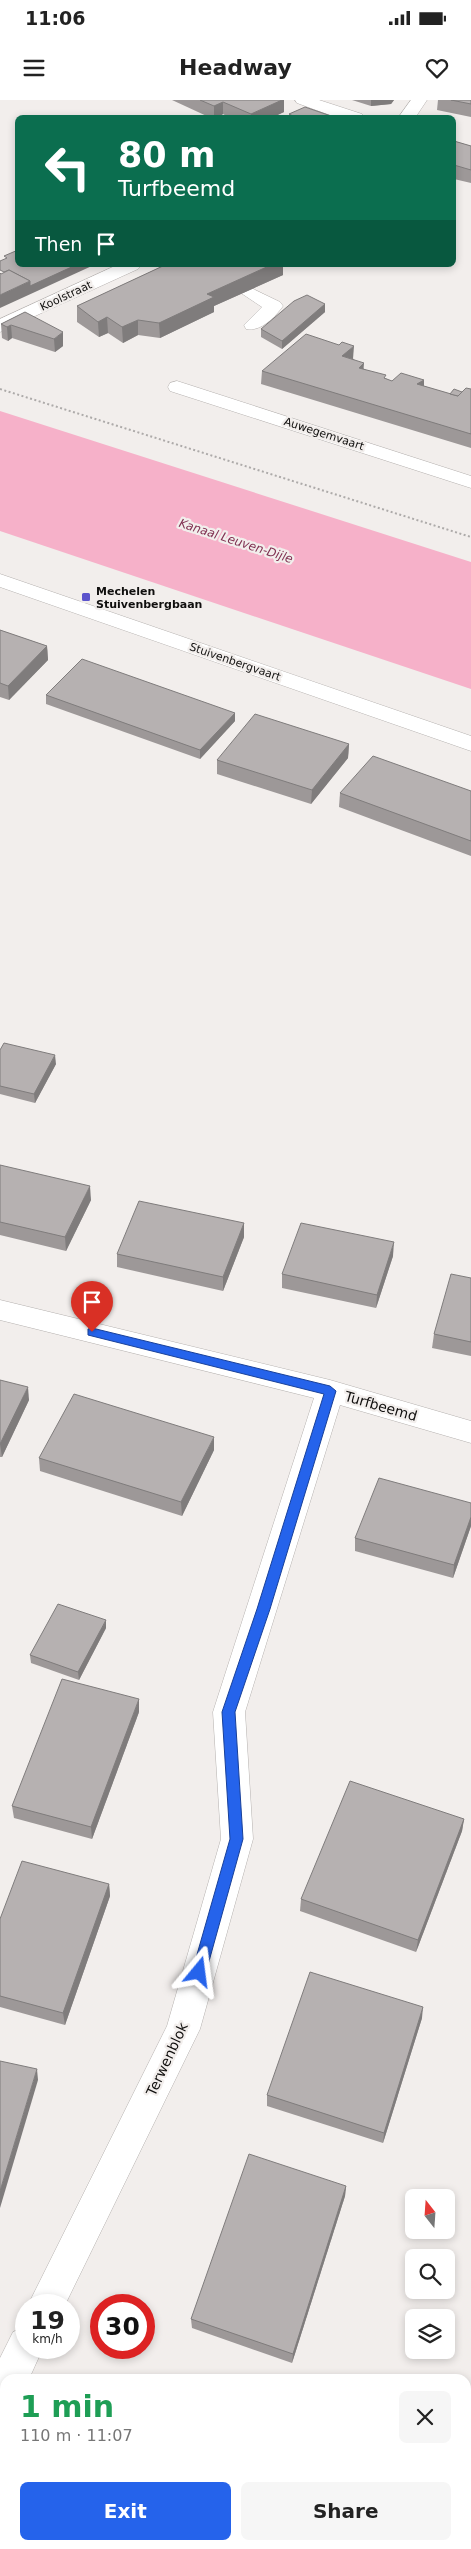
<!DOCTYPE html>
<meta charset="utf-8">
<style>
:root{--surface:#fff;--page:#f6f6f6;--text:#222;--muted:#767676;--accent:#2563eb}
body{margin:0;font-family:"DejaVu Sans",sans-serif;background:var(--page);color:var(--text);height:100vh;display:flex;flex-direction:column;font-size:19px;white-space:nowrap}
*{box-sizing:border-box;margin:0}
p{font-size:16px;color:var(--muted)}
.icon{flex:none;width:28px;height:28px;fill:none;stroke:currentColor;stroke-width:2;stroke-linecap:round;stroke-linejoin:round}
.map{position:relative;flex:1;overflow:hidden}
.details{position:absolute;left:0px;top:2274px;width:471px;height:176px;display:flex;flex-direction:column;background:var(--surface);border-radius:15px 15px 0 0;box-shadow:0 2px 8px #0003}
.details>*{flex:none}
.banner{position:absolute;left:15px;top:15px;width:441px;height:152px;border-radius:8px;box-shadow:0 2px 8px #0003;background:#0b6e4f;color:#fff;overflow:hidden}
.needle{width:32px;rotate:343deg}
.fabs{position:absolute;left:405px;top:2089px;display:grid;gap:10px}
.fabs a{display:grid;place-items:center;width:50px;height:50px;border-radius:8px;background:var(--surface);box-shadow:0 2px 8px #0003;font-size:25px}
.speed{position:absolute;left:15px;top:2194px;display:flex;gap:10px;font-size:25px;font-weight:700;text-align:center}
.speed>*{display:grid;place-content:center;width:65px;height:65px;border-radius:50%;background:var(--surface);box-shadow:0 2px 8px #0003;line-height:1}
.speed small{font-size:12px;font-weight:400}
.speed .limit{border:8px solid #d22;background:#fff;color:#111}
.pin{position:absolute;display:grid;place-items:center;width:42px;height:42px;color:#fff;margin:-51px -21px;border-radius:50% 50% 50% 0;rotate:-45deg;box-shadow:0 0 5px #0007}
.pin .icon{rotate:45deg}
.me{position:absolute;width:55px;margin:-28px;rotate:16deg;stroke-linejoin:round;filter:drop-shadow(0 0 4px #0008)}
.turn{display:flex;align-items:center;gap:18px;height:105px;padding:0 20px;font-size:22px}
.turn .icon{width:65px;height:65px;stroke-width:2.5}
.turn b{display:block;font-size:35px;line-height:42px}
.then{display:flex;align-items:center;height:48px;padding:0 20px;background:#0003;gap:10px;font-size:19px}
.round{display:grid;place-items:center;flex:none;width:52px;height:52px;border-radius:8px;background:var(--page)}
.head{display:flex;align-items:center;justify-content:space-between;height:85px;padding:0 20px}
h1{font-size:30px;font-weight:600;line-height:38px;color:#1e9e55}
.action{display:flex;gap:10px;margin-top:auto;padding:10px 20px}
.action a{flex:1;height:58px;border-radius:8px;background:var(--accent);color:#fff;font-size:20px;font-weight:600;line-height:58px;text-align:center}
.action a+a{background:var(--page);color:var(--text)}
.status{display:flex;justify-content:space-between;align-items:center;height:35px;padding:0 25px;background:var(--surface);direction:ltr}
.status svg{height:14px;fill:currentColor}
header{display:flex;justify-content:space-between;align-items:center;height:65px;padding:0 20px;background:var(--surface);font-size:22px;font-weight:600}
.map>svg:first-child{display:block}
.water{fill:#f6b1c9}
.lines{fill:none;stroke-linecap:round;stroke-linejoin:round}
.minor-casing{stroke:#b5b1af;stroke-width:1}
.path{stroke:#adaaa9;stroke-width:2;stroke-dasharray:2 2.5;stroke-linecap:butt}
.minor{fill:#fff;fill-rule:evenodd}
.wall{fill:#9d9898}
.shaded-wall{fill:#7f7c7c}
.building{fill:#b6b1b1;stroke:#7f7c7c}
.route{fill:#2563eb;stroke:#184099}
.poi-dot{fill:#5c54cc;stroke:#f2eeec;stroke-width:2}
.labels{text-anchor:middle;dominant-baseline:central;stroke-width:4.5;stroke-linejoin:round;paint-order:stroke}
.far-street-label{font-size:11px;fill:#100f0e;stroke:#f2eeec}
.far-poi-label{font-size:11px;font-weight:bold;fill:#100f0e;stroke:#f2eeec;text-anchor:start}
.far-water-label{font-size:12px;font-style:italic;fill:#803152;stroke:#f2eeec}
.street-label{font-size:14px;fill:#100f0e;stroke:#f2eeec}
</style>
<div class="status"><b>11:06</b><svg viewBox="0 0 49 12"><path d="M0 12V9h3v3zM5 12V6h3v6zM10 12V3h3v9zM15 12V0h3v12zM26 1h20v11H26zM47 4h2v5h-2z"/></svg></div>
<header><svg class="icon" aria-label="menu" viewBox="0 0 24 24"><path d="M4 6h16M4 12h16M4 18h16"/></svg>Headway<svg class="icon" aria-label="heart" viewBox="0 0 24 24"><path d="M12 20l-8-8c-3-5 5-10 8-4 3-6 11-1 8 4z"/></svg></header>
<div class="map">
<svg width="471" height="2449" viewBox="0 0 471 2449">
<rect width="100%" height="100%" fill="#f2eeec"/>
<polygon class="water" points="0,311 471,462 471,589 0,431"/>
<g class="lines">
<defs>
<g id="minor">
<polygon points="295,0 319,0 362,14 364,18 338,18 297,3"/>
<polygon points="411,0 427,0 415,18 398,18"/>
<polygon points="117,165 141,165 138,169 0,232 0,219"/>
<path d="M247,186l33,16 3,4c-8,11 -22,26 -37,23l-2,-4 18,-18 -24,-16 3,-4z"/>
<polygon points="177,281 471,376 471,388 170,291 168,287 170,283"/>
<polygon points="0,474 471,636 471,651 0,487"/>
<polygon points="0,1200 330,1280 471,1321 471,1343 340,1305 245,1612 253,1739 200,1929 65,2205 28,2205 167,1926 221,1739 213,1612 314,1298 0,1220"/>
<polygon points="26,2227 26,2248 43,2248 29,2279 5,2279 5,2296 0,2294 0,2258 13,2232"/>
</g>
</defs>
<use href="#minor" class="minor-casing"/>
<polyline class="path" points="0,289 471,437"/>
<use href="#minor" class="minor"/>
</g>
<g class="wall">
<polygon points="172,0 284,0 284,12 271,18 230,18 223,14 217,18 211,18"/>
<polygon points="352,0 394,0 391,4 371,6"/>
<polygon points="438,0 471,0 471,17 437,10"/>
<polygon points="289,14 337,18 289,18"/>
<polygon points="454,41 471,46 471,83 454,79"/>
<polygon points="165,165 283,165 283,175 214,206 214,212 160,238 138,235 123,243 108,233 99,237 77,222 77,206"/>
<polygon points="325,204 325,212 282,249 261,237 261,229"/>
<polygon points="25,212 63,246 55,252 12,238 8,241 2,238 1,224"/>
<polygon points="339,245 364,269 392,281 424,280 424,286 450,294 462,292 471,289 471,348 261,284 262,271"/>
<polygon points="0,530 47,546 48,560 9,600 0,597"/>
<polygon points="46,595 235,621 200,659 46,604"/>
<polygon points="349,644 348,658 311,704 217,674 217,660"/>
<polygon points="471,691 471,756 339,707 340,693"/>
<polygon points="0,950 56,964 35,1003 0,994"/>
<polygon points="0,1065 91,1100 66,1151 0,1135"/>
<polygon points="244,1123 244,1137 223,1191 117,1167 117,1154"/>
<polygon points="393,1156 376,1208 282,1188 282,1174"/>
<polygon points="471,1178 471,1256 432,1248 434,1234"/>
<polygon points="0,1280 29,1300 2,1357 0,1357"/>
<polygon points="214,1350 182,1416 40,1371 39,1358"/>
<polygon points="471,1403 471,1426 453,1478 355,1451 355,1438"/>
<polygon points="106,1528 79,1580 31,1563 30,1555"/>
<polygon points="139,1612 92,1739 14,1718 12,1706"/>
<polygon points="464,1719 462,1731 416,1852 300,1811 301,1799"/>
<polygon points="109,1784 110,1796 65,1925 0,1907 0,1819"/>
<polygon points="422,1918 383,2043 267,2006 267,1995"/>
<polygon points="346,2086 345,2096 292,2263 192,2228 191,2219"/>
<polygon points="466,2312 471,2314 471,2365 466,2363"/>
<polygon points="147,2445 177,2445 176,2449 159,2449"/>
</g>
<g class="shaded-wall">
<polygon points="282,0 284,0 284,12 271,18 251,18 251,14"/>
<polygon points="371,0 394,0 391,4 371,6"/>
<polygon points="223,2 223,14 217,18 214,18 214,6"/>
<polygon points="76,165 94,165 0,208 0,195 30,181"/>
<polygon points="271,165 283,165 283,175 214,206 214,212 160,238 159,223 207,194"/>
<polygon points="325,204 325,212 282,249 282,241"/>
<polygon points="107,217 108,233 99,237 98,222"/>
<polygon points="138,220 138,235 123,243 122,227"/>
<polygon points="11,225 12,238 8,241 7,227"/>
<polygon points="63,232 63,246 55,252 54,239"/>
<polygon points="354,246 353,259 342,256"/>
<polygon points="364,263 363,276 359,268"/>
<polygon points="424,280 424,293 417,284"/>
<polygon points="47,546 48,560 9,600 8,586"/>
<polygon points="235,613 235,621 200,659 200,650"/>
<polygon points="349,644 348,658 311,704 312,690"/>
<polygon points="55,955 56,964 35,1003 34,994"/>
<polygon points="90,1086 91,1100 66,1151 65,1137"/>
<polygon points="244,1123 244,1137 223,1191 223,1177"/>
<polygon points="394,1142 393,1156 376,1208 377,1195"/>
<polygon points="28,1287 29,1300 2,1357 0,1344"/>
<polygon points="214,1337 214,1350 182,1416 181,1402"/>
<polygon points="471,1417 471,1426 453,1478 454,1465"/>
<polygon points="106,1520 106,1528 79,1580 78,1572"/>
<polygon points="139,1599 139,1612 92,1739 91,1727"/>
<polygon points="464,1719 462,1731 416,1852 418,1840"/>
<polygon points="109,1784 110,1796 65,1925 63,1913"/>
<polygon points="423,1907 422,1918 383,2043 384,2033"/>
<polygon points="37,1969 38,1980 0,2108 0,2091"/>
<polygon points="346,2086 345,2096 292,2263 293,2254"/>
<polygon points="174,2445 177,2445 176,2449 174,2449"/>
</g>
<g class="building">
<polygon points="200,0 282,0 251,14 223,2 214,6"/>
<polygon points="451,0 471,0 471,4"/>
<polygon points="305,7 337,18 297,18 289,14"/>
<polygon points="454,41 471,46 471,70 454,65"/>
<polygon points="18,150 18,165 76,165 30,186 30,181 9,170 4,172 0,170 0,161 7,158 4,156"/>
<polygon points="165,165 271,165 207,194 214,197 159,223 138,220 122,227 107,217 98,222 77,206"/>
<polygon points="9,170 30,181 0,195 0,173 1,174"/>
<polygon points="307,195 325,204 282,241 261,229 294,201"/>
<polygon points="25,212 63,232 54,239 11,225 7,227 1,224"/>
<polygon points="306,234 339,245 342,242 354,246 342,256 364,263 359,268 386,275 384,278 392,281 401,273 424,280 417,284 458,296 466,288 471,289 471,334 262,271"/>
<polygon points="454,289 462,292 458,296 450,294"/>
<polygon points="0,530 47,546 8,586 0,583"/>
<polygon points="82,559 235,613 200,650 46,595"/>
<polygon points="255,614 349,644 312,690 217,660"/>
<polygon points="373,656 471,691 471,741 340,693"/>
<polygon points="4,943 55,955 34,994 0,986 0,950"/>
<polygon points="0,1065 90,1086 65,1137 0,1122"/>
<polygon points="139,1101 244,1123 223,1177 117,1154"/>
<polygon points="301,1123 394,1142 377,1195 282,1174"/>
<polygon points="451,1174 471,1178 471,1242 434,1234"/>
<polygon points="0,1280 28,1287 0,1344"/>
<polygon points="74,1294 214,1337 181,1402 39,1358"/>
<polygon points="379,1378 471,1403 471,1417 454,1465 355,1438"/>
<polygon points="58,1504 106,1520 78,1572 30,1555"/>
<polygon points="62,1579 139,1599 91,1727 12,1706"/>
<polygon points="350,1681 464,1719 418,1840 301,1799"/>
<polygon points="22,1761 109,1784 63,1913 0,1896 0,1819"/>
<polygon points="310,1872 423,1907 384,2033 267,1995"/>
<polygon points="0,1961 37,1969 0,2091"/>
<polygon points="249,2054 346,2086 293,2254 191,2219"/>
<polygon points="121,2275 132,2279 120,2279"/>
<polygon points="466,2312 471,2314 471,2359 466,2357"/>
<polygon points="466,2375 471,2377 471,2406 468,2419 466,2418"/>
<polygon points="0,2436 5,2438 5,2445 26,2445 39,2449 0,2449"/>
<polygon points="370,2445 412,2445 411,2449 369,2449"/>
</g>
<polygon class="route" points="92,1228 330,1286 336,1291 270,1509 235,1612 243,1739 206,1872 204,1877 199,1879 194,1877 192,1872 230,1739 222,1612 257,1509 324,1294 88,1235 88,1229"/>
<rect class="poi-dot" x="81" y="492" width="10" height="10" rx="2.5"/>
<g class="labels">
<g class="far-street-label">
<text transform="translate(66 196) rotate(-25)">Koolstraat</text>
<text transform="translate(324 334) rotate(18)">Auwegemvaart</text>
<text transform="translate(235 562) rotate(19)">Stuivenbergvaart</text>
</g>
<g class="far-poi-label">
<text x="96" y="491">Mechelen<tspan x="96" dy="13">Stuivenbergbaan</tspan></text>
</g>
<g class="far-water-label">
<text transform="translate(236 441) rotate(18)">Kanaal Leuven-Dijle</text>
</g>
<g class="street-label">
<text transform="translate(381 1306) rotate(16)">Turfbeemd</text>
<text transform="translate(167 1959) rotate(-65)">Terwenblok</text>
</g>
</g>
</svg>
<div class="fabs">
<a><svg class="needle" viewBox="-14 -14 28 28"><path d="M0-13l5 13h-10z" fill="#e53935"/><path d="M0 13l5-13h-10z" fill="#767676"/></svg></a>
<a><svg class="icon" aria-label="search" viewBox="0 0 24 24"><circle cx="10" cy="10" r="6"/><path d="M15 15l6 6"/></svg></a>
<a><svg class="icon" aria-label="layers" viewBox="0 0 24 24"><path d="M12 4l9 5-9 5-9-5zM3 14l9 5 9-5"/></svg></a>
</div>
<div class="speed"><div>19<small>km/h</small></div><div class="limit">30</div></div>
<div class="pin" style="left:92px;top:1232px;background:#d93025"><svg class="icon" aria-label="arrive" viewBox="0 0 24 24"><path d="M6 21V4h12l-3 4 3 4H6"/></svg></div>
<svg class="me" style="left:199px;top:1872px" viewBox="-20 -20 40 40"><path d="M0-17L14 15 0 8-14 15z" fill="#2563eb" stroke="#fff" stroke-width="4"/></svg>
<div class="banner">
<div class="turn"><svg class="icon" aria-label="left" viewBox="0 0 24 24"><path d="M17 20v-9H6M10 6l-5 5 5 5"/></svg><div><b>80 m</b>Turfbeemd</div></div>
<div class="then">Then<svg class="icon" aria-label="arrive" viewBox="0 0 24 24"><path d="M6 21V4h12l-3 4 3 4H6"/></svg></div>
</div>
<section class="details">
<div class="head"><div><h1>1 min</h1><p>110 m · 11:07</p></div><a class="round"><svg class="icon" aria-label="close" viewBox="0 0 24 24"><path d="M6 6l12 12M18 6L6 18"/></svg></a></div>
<div class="action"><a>Exit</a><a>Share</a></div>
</section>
</div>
